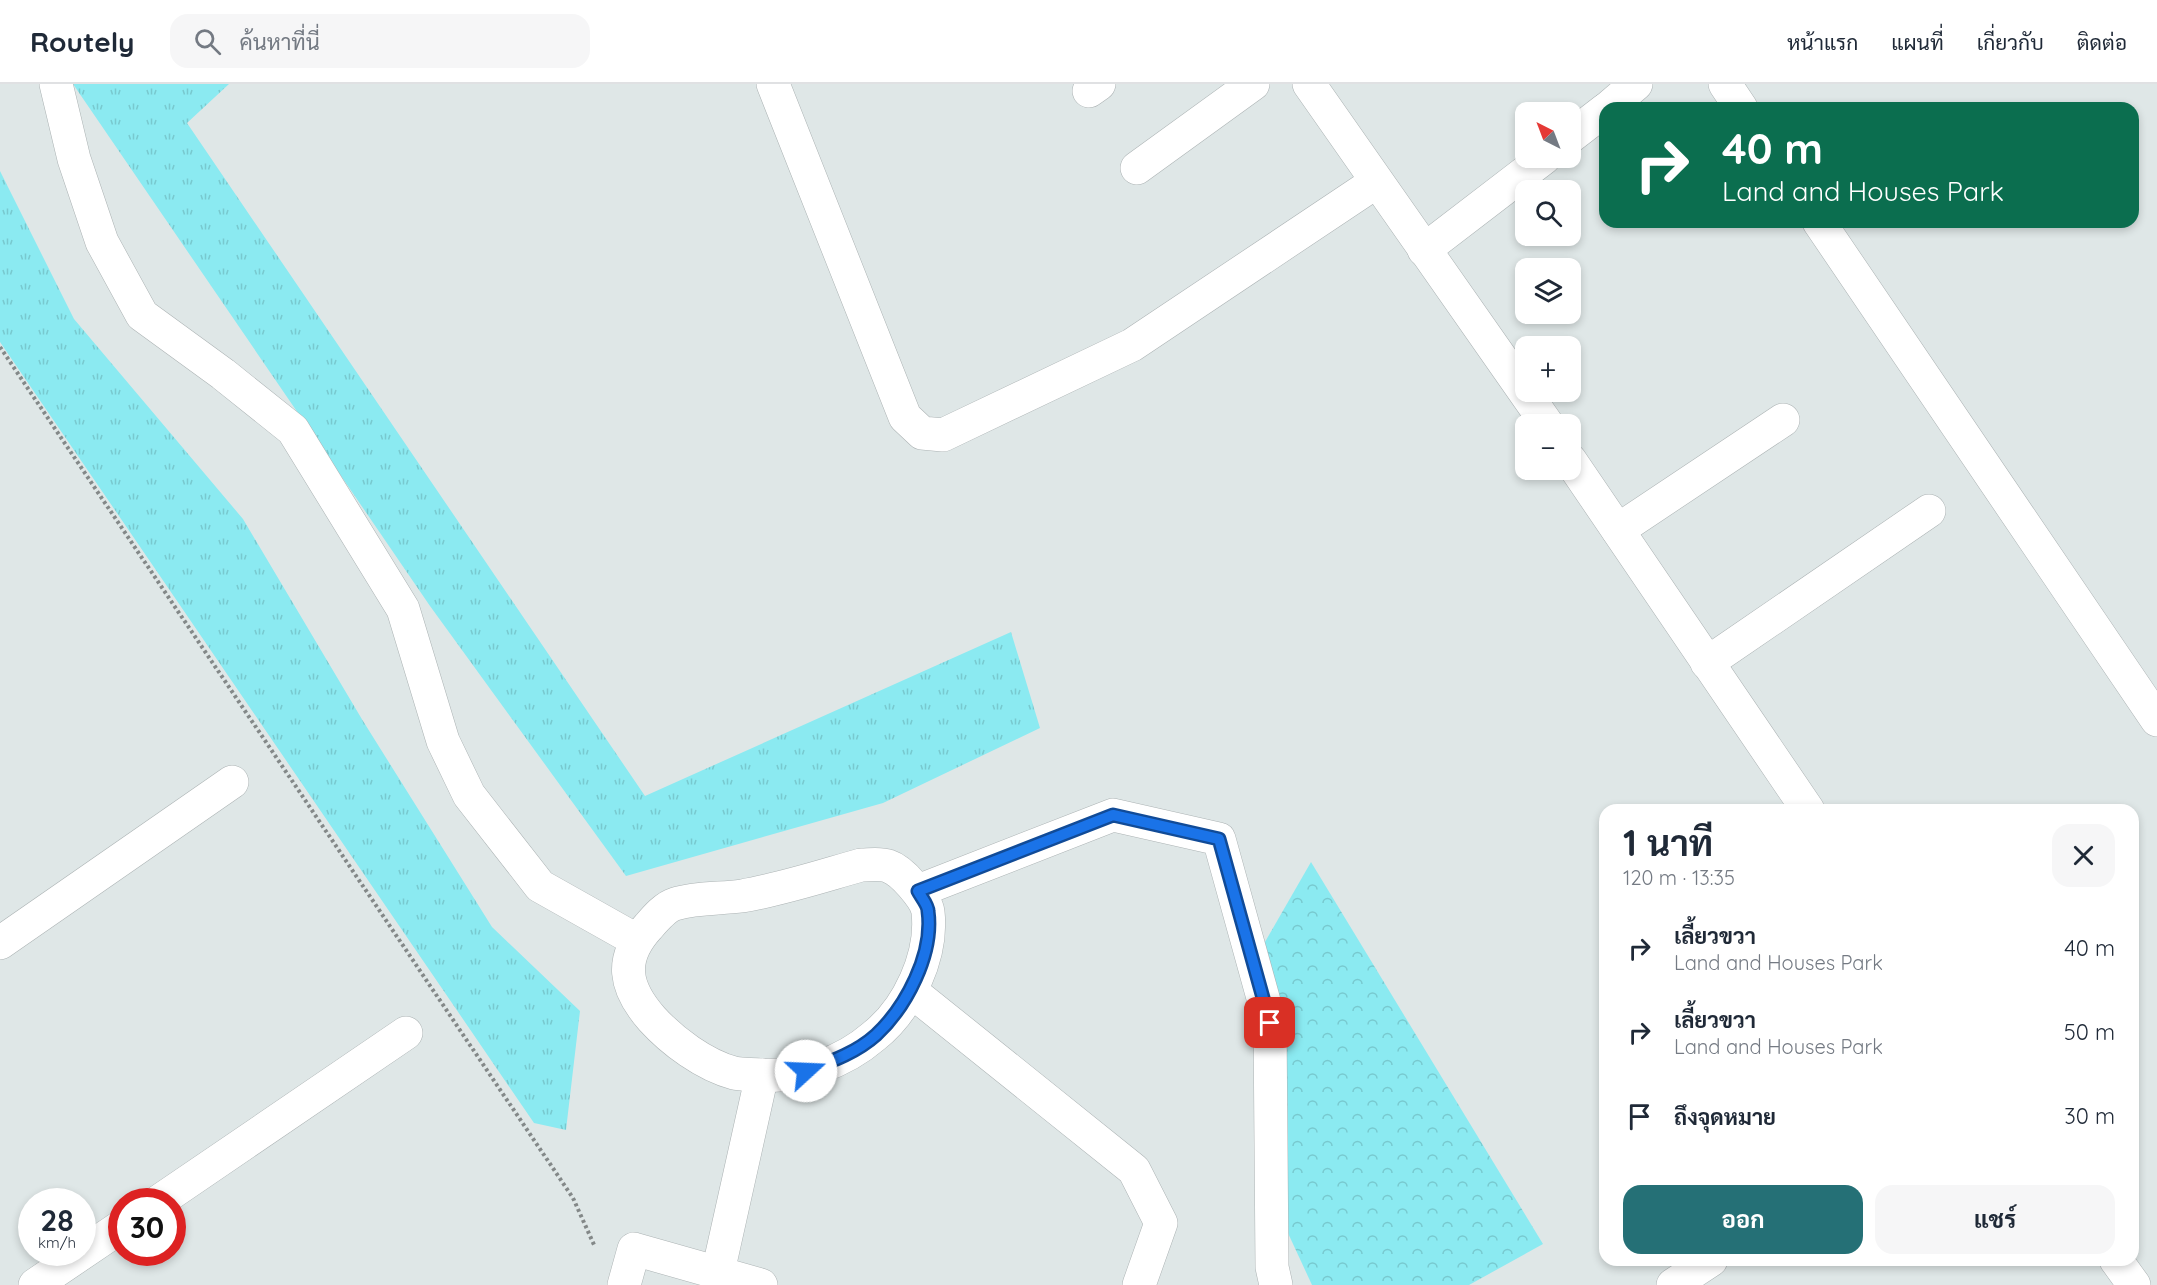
<!DOCTYPE html>
<html lang="th">
<meta charset="utf-8">
<style>
:root{--surface:#fff;--page:#f6f6f7;--text:#1f2937;--muted:#747a83;--line:#e0e1e3;--accent:#257076}
body{margin:0;font-family:Quicksand,Sarabun,sans-serif;background:var(--page);color:var(--text);height:100vh;display:flex;flex-direction:column;font-size:22px;white-space:nowrap}
*{box-sizing:border-box;margin:0}
p{font-size:20px;color:var(--muted)}
.icon{flex:none;width:33px;height:33px;fill:none;stroke:currentColor;stroke-width:2;stroke-linecap:round;stroke-linejoin:round}
.map{position:relative;flex:1;overflow:hidden}
.side{position:absolute;left:1599px;top:720px;width:540px;height:462px;display:flex;flex-direction:column;background:var(--surface);border-radius:18px;box-shadow:0 3px 9px #0003}
.side>*{flex:none}
.banner{position:absolute;left:1599px;top:18px;width:540px;height:126px;border-radius:18px;box-shadow:0 3px 9px #0003;background:#0b6e4f;color:#fff;overflow:hidden}
.needle{width:39px;rotate:318deg}
.tools{position:absolute;left:1515px;top:18px;display:grid;gap:12px}
.tools a{display:grid;place-items:center;width:66px;height:66px;border-radius:12px;background:var(--surface);box-shadow:0 3px 9px #0003;font-size:30px}
.speed{position:absolute;left:18px;top:1104px;display:flex;gap:12px;font-size:30px;font-weight:700;text-align:center}
.speed>*{display:grid;place-content:center;width:78px;height:78px;border-radius:50%;background:var(--surface);box-shadow:0 3px 9px #0003;line-height:1}
.speed small{font-size:15px;font-weight:400}
.speed .limit{border:9px solid #d22;background:#fff;color:#111}
.pin{position:absolute;display:grid;place-items:center;width:51px;height:51px;color:#fff;margin:-26px;border-radius:12px;box-shadow:0 3px 9px #0006}
.me{position:absolute;width:66px;margin:-33px;rotate:70deg;stroke-linejoin:round;filter:drop-shadow(0 0 4px #0008)}
.turn{display:flex;align-items:center;gap:21px;height:126px;padding:0 24px;font-size:27px}
.turn .icon{width:78px;height:78px;stroke-width:2.5}
.turn b{display:block;font-size:42px;line-height:51px}
.round{display:grid;place-items:center;flex:none;width:63px;height:63px;border-radius:18px;background:var(--page)}
.summary{display:flex;align-items:center;justify-content:space-between;height:102px;padding:0 24px}
h1{font-size:36px;font-weight:700;line-height:45px}
.primary-button{display:flex;gap:12px;margin-top:auto;padding:12px 24px}
.primary-button a{flex:1;height:69px;border-radius:18px;background:var(--accent);color:#fff;font-size:24px;font-weight:700;line-height:69px;text-align:center}
.primary-button a+a{background:var(--page);color:var(--text)}
ul{padding:0;list-style:none}
li{display:flex;align-items:center;gap:18px;height:84px;padding:0 24px}
li div{flex:1}
li b{display:block;font-size:22px}
li em{font-style:normal}
header{display:flex;align-items:center;gap:36px;box-sizing:border-box;height:84px;padding:0 30px;background:var(--surface);border-bottom:2px solid var(--line)}
header strong{font-size:28px}
nav{display:flex;gap:33px;margin-inline-start:auto;font-size:21px}
.search{width:420px;height:54px;background:var(--page);display:flex;align-items:center;gap:15px;box-sizing:border-box;padding:0 21px;border-radius:18px;color:var(--muted);font-size:22px}
.map>svg:first-child{display:block}
.grass{fill:url(#grass-tufts)}
.park{fill:url(#park-crowns)}
.lines{fill:none;stroke-linecap:round;stroke-linejoin:round}
.minor-casing{stroke:#acb3b4;stroke-width:34}
.path{stroke:#838888;stroke-width:4;stroke-dasharray:3 3;stroke-linecap:butt}
.minor{stroke:#fff;stroke-width:33}
.route-casing{stroke:#114b97;stroke-width:15}
.route{stroke:#1a73e8;stroke-width:10}
</style>
<header>
<strong>Routely</strong>
<div class="search"><svg class="icon" aria-label="search" viewBox="0 0 24 24"><circle cx="10" cy="10" r="6"/><path d="M15 15l6 6"/></svg>ค้นหาที่นี่</div>
<nav><a>หน้าแรก</a><a>แผนที่</a><a>เกี่ยวกับ</a><a>ติดต่อ</a></nav>
</header>
<div class="map">
<svg width="2157" height="1201" viewBox="0 0 2157 1201">
<defs>
<pattern id="grass-tufts" width="24" height="20" patternUnits="userSpaceOnUse" patternTransform="scale(1.5)"><rect width="24" height="20" fill="#8beaf1"/><path d="M3 7l-1-3M5 7V3M7 7l1-3M15 17l-1-3M17 17v-4M19 17l1-3" fill="none" stroke="#78c9cf"/></pattern>
<pattern id="park-crowns" width="20" height="18" patternUnits="userSpaceOnUse" patternTransform="scale(1.5)"><rect width="20" height="18" fill="#8beaf1"/><path d="M2 6a3 3 0 1 1 6 0M12 15a3 3 0 1 1 6 0" fill="none" stroke="#78c9cf"/></pattern>
</defs>
<rect width="100%" height="100%" fill="#dfe7e7"/>
<g class="grass">
<polygon points="73,0 229,0 187,39 645,712 1011,548 1040,644 883,719 626,792 430,522"/>
<polygon points="0,87 74,235 243,435 363,637 492,843 580,927 566,1046 534,1039 0,258"/>
</g>
<polygon class="park" points="1311,778 1543,1160 1469,1201 1312,1201 1281,1134 1250,884"/>
<g class="lines">
<defs>
<g id="minor">
<polyline points="56,0 74,75 102,158 142,231 223,290 293,346 403,525 443,657 469,711 540,802 636,856"/>
<polyline points="773,0 905,333 922,349 943,351 1132,261 1376,98"/>
<polyline points="1309,0 1547,340"/>
<polyline points="1725,0 1741,24"/>
<polyline points="1089,7 1099,0"/>
<polyline points="1608,24 1636,0"/>
<polyline points="1570,53 1605,26"/>
<polyline points="1137,84 1253,0"/>
<polyline points="1819,138 2157,636"/>
<polyline points="1424,166 1544,74"/>
<polyline points="1570,376 1808,726"/>
<polyline points="1618,446 1783,336"/>
<polyline points="1707,579 1929,427"/>
<path d="M861,781c8,0 19,-2 27,1 9,3 18,12 24,19 6,7 15,18 16,27 5,44 -20,97 -54,124 -30,26 -73,42 -113,39 -8,-1 -19,0 -27,-2 -30,-8 -62,-32 -82,-54 -28,-32 -33,-60 -4,-92 7,-8 17,-20 27,-23 22,-7 45,-5 67,-8 41,-7 80,-20 119,-31z"/>
<polyline points="918,807 1113,731 1219,755 1270,939 1272,1183 1276,1201"/>
<polyline points="0,859 232,698"/>
<polyline points="911,907 1134,1086 1161,1139 1139,1201"/>
<polyline points="158,1118 406,949"/>
<polyline points="2116,1176 2134,1201"/>
<polyline points="718,1188 762,991"/>
<polyline points="35,1201 122,1142"/>
<polyline points="624,1201 634,1165 761,1201"/>
<polyline points="1673,1201 1711,1176"/>
</g>
</defs>
<use href="#minor" class="minor-casing"/>
<polyline class="path" points="0,263 573,1114 595,1163"/>
<use href="#minor" class="minor"/>
</g>
<g class="lines">
<defs>
<path id="route" d="M806,987c24,-9 50,-18 70,-36 30,-28 58,-81 52,-124 0,-6 -7,-14 -10,-20l195,-76 106,24 51,184"/>
</defs>
<use href="#route" class="route-casing"/>
<use href="#route" class="route"/>
</g>
</svg>
<div class="tools">
<a><svg class="needle" viewBox="-14 -14 28 28"><path d="M0-13l5 13h-10z" fill="#e53935"/><path d="M0 13l5-13h-10z" fill="#747a83"/></svg></a>
<a><svg class="icon" aria-label="search" viewBox="0 0 24 24"><circle cx="10" cy="10" r="6"/><path d="M15 15l6 6"/></svg></a>
<a><svg class="icon" aria-label="layers" viewBox="0 0 24 24"><path d="M12 4l9 5-9 5-9-5zM3 14l9 5 9-5"/></svg></a>
<a>+</a>
<a>−</a>
</div>
<div class="speed"><div>28<small>km/h</small></div><div class="limit">30</div></div>
<div class="pin" style="left:1270px;top:939px;background:#d93025"><svg class="icon" aria-label="arrive" viewBox="0 0 24 24"><path d="M6 21V4h12l-3 4 3 4H6"/></svg></div>
<svg class="me" style="left:806px;top:987px" viewBox="-20 -20 40 40"><circle r="19" fill="#fff"/><path d="M0-13L10 11 0 6-10 11z" fill="#1a73e8"/></svg>
<div class="banner">
<div class="turn"><svg class="icon" aria-label="right" viewBox="0 0 24 24"><path d="M7 20v-9h11M14 6l5 5-5 5"/></svg><div><b>40 m</b>Land and Houses Park</div></div>
</div>
<section class="side">
<div class="summary"><div><h1>1 นาที</h1><p>120 m · 13:35</p></div><a class="round"><svg class="icon" aria-label="close" viewBox="0 0 24 24"><path d="M6 6l12 12M18 6L6 18"/></svg></a></div>
<ul>
<li><svg class="icon" aria-label="right" viewBox="0 0 24 24"><path d="M7 20v-9h11M14 6l5 5-5 5"/></svg><div><b>เลี้ยวขวา</b><p>Land and Houses Park</p></div><em>40 m</em></li>
<li><svg class="icon" aria-label="right" viewBox="0 0 24 24"><path d="M7 20v-9h11M14 6l5 5-5 5"/></svg><div><b>เลี้ยวขวา</b><p>Land and Houses Park</p></div><em>50 m</em></li>
<li><svg class="icon" aria-label="arrive" viewBox="0 0 24 24"><path d="M6 21V4h12l-3 4 3 4H6"/></svg><div><b>ถึงจุดหมาย</b></div><em>30 m</em></li>
</ul>
<div class="primary-button"><a>ออก</a><a>แชร์</a></div>
</section>
</div>
